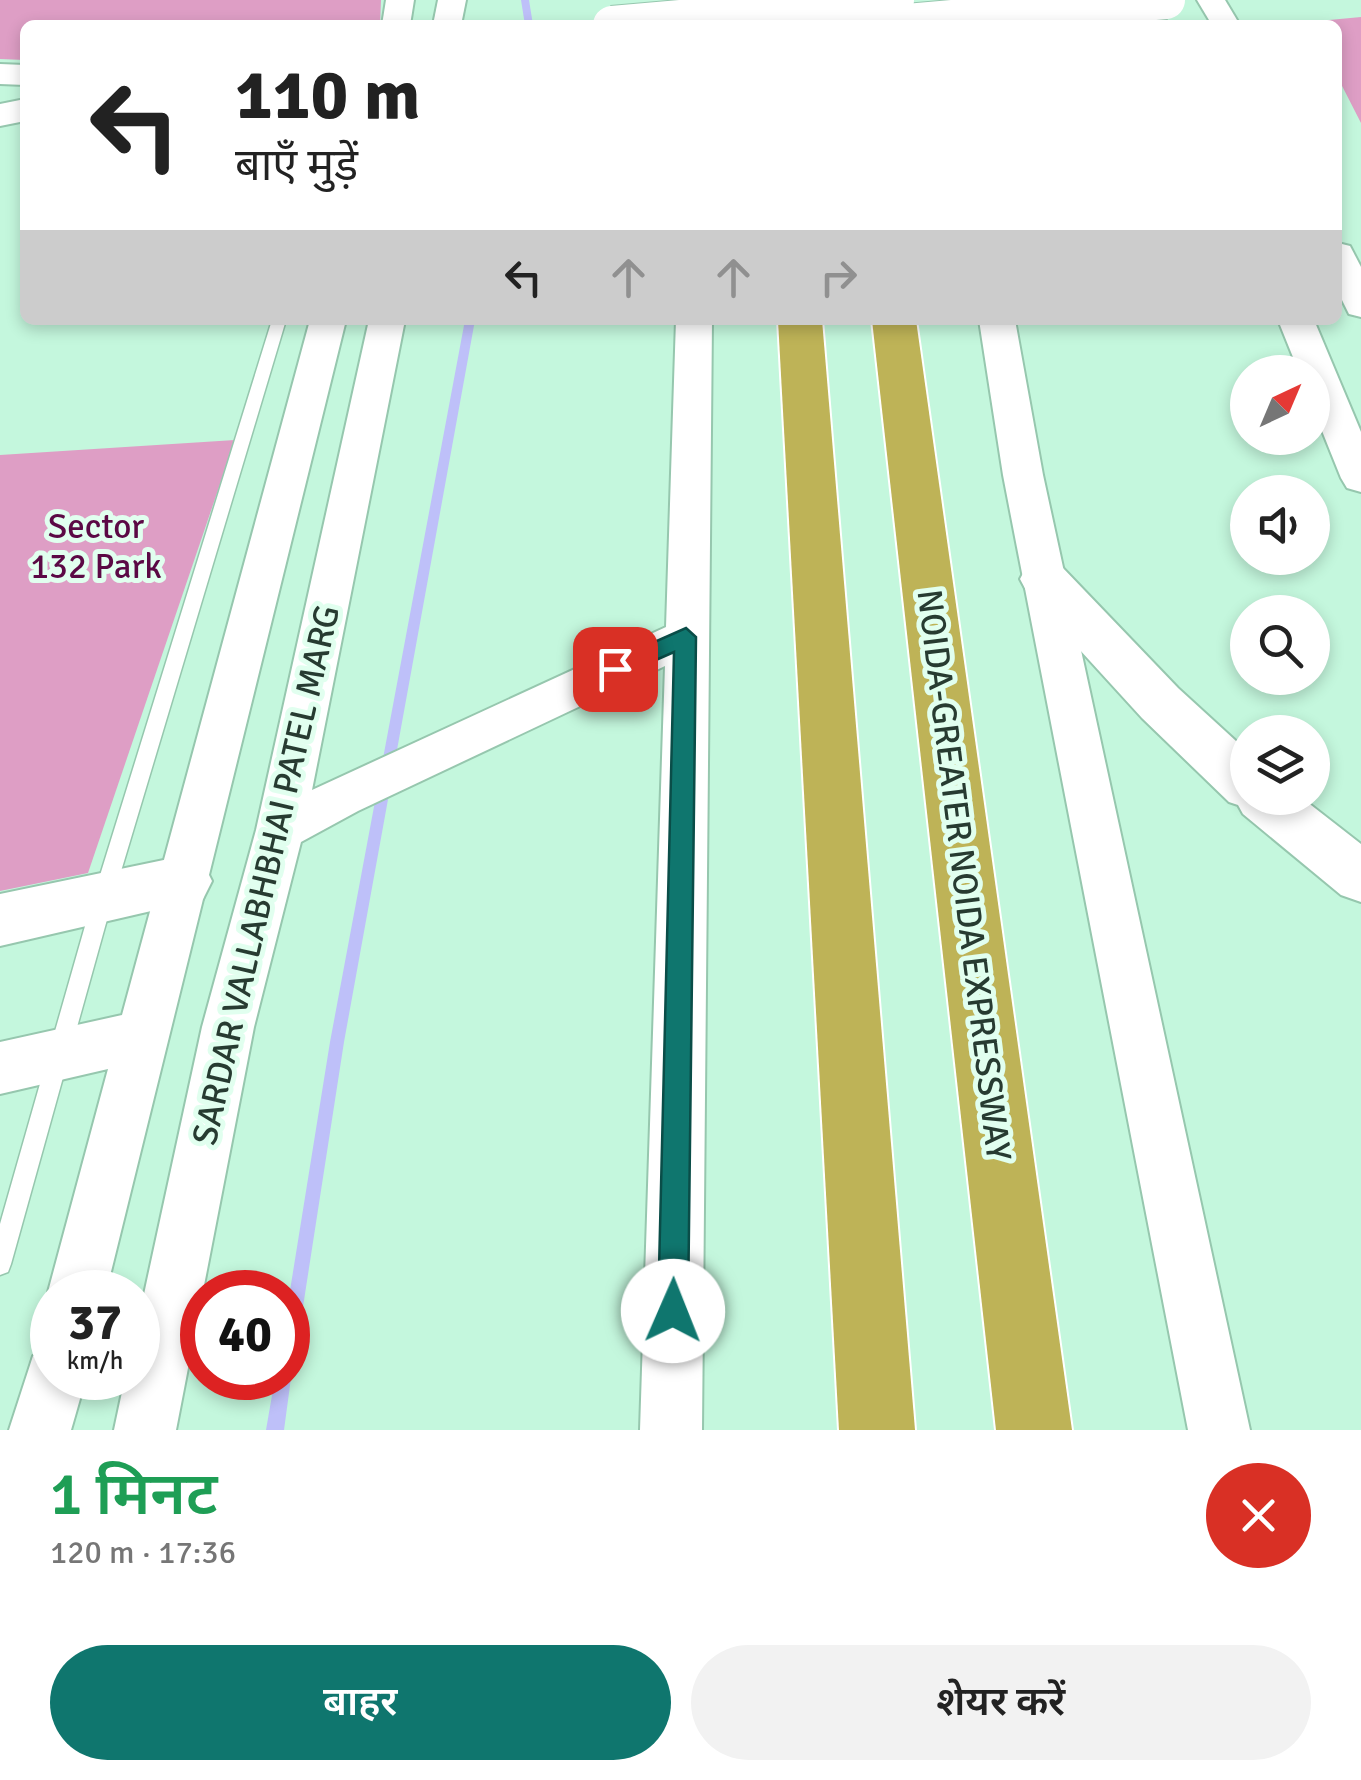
<!DOCTYPE html>
<html lang="hi">
<meta charset="utf-8">
<style>
:root{--surface:#fff;--page:#f2f2f2;--text:#222;--muted:#767676;--accent:#0f766e}
body{margin:0;font-family:Signika,"Noto Sans Devanagari",sans-serif;background:var(--page);color:var(--text);height:100vh;display:flex;flex-direction:column;font-size:38px;white-space:nowrap}
*{box-sizing:border-box;margin:0}
p{font-size:32px;color:var(--muted)}
.icon{flex:none;width:55px;height:55px;fill:none;stroke:currentColor;stroke-width:2;stroke-linecap:round;stroke-linejoin:round}
.map{position:relative;height:1430px;overflow:hidden}
.details{display:flex;flex-direction:column;background:var(--surface);flex:1}
.details>*{flex:none}
.hud{position:absolute;left:20px;top:20px;width:1322px;height:305px;border-radius:15px;box-shadow:0 5px 15px #0003;background:#fff;color:var(--text);overflow:hidden}
.needle{width:65px;rotate:44deg}
.controls{position:absolute;left:1230px;top:355px;display:grid;gap:20px}
.controls a{display:grid;place-items:center;width:100px;height:100px;border-radius:50%;background:var(--surface);box-shadow:0 5px 15px #0003;font-size:50px}
.speed{position:absolute;left:30px;top:1270px;display:flex;gap:20px;font-size:50px;font-weight:700;text-align:center}
.speed>*{display:grid;place-content:center;width:130px;height:130px;border-radius:50%;background:var(--surface);box-shadow:0 5px 15px #0003;line-height:1}
.speed small{font-size:25px;font-weight:400}
.speed .limit{border:15px solid #d22;background:#fff;color:#111}
.pin{position:absolute;display:grid;place-items:center;width:85px;height:85px;color:#fff;margin:-42px;border-radius:20px;box-shadow:0 5px 15px #0006}
.me{position:absolute;width:110px;margin:-55px;rotate:1deg;stroke-linejoin:round;filter:drop-shadow(0 0 8px #0008)}
.turn{display:flex;align-items:center;gap:35px;height:210px;padding:0 50px;font-size:45px}
.turn .icon{width:130px;height:130px;stroke-width:2.5}
.turn b{display:block;font-size:70px;line-height:85px}
.lanes{display:flex;align-items:center;height:95px;padding:0 50px;background:#0003;justify-content:center;gap:50px;direction:ltr}
.lanes .off{opacity:.35}
.round{display:grid;place-items:center;flex:none;width:105px;height:105px;border-radius:52px;background:var(--page)}
.summary{display:flex;align-items:center;justify-content:space-between;height:170px;padding:0 50px}
h1{font-size:60px;font-weight:600;line-height:75px;color:#1e9e55}
.action{display:flex;gap:20px;margin-top:auto;padding:20px 50px}
.action a{flex:1;height:115px;border-radius:60px;background:var(--accent);color:#fff;font-size:40px;font-weight:600;line-height:115px;text-align:center}
.action a+a{background:var(--page);color:var(--text)}
.map>svg:first-child{display:block}
.green{fill:#de9ec5}
.lines{fill:none;stroke-linecap:round;stroke-linejoin:round}
.stream{fill:#bec0f9;fill-rule:evenodd}
.service-casing{stroke:#96c7ae;stroke-width:3}
.tertiary-casing{stroke:#96c7ae;stroke-width:4}
.secondary-casing{stroke:#96c7ae;stroke-width:4}
.trunk-casing{stroke:#fff;stroke-width:4}
.service{fill:#fff;fill-rule:evenodd}
.tertiary{fill:#fff;fill-rule:evenodd}
.secondary{fill:#fff;fill-rule:evenodd}
.trunk{fill:#beb357;fill-rule:evenodd}
.secondary-bridge-casing{stroke:#96c7ae;stroke-width:40;stroke-linecap:butt}
.secondary-bridge{stroke:#fff;stroke-width:38}
.route{fill:#0f766e;stroke:#0a4d48;stroke-width:2.5}
.labels{text-anchor:middle;dominant-baseline:central;stroke-width:10;stroke-linejoin:round;paint-order:stroke}
.park-label{font-size:35px;fill:#5b0945;stroke:#e1ffef}
.street-label{font-size:35px;fill:#273b31;stroke:#e1ffef}
</style>
<div class="map">
<svg width="1361" height="1430" viewBox="0 0 1361 1430">
<rect width="100%" height="100%" fill="#c4f7dd"/>
<g class="green">
<polygon points="0,0 381,0 380,25 25,25 25,60 0,59"/>
<polygon points="1361,17 1361,123 1338,78 1338,25 1310,25 1308,22"/>
<polygon points="235,440 88,873 0,891 0,455"/>
</g>
<g class="lines">
<g class="stream">
<polygon points="521,0 529,0 533,25 525,25"/>
<polygon points="465,320 475,320 344,1042 296,1352 294,1358 288,1360 288,1303 330,1042"/>
<polygon points="288,1371 291,1378 284,1430 266,1430 275,1378 288,1378"/>
</g>
<defs>
<polygon id="service" points="272,320 286,320 113,898 11,1264 8,1272 0,1275 0,1224 93,898"/>
<g id="tertiary">
<polygon points="386,0 414,0 410,25 382,25"/>
<polygon points="438,0 466,0 461,25 433,25"/>
<polygon points="1197,0 1225,0 1240,25 1212,25"/>
<polygon points="1338,243 1350,246 1361,267 1361,317 1349,314 1338,292"/>
<polygon points="310,320 346,320 106,1292 52,1292 52,1304 48,1292 108,1069 0,1094 0,1042 122,1015"/>
<polygon points="369,320 405,320 312,790 666,627 676,320 712,320 702,1430 640,1430 665,666 358,811 301,842 254,1027 176,1430 114,1430 125,1378 138,1378 138,1322 202,1027 256,830"/>
<polygon points="979,320 1015,320 1043,475 1250,1430 1188,1430 1003,475"/>
<polygon points="1278,320 1314,320 1361,432 1361,492 1347,488 1341,478 1312,406 1312,372 1299,372"/>
<polygon points="52,1349 52,1378 86,1378 71,1430 9,1430 33,1356"/>
</g>
<g id="secondary">
<polygon points="0,64 25,65 25,85 0,84"/>
<polygon points="25,99 25,121 0,126 0,104"/>
<polygon points="1044,561 1061,566 1178,688 1248,752 1248,798 1302,798 1361,844 1361,902 1341,895 1243,814 1238,805 1229,802 1142,718 1027,592 1020,579 1027,566"/>
<polygon points="183,856 203,863 212,881 203,899 0,946 0,894"/>
</g>
<g id="trunk">
<polygon points="778,320 822,320 915,1430 839,1430"/>
<polygon points="872,320 916,320 1072,1430 996,1430"/>
</g>
</defs>
<use href="#service" class="service-casing"/>
<use href="#tertiary" class="tertiary-casing"/>
<use href="#secondary" class="secondary-casing"/>
<use href="#trunk" class="trunk-casing"/>
<use href="#service" class="service"/>
<use href="#tertiary" class="tertiary"/>
<use href="#secondary" class="secondary"/>
<use href="#trunk" class="trunk"/>
<defs>
<g id="secondary-bridge">
<polyline points="612,25 895,0"/>
<polyline points="884,25 1166,0"/>
</g>
</defs>
<use href="#secondary-bridge" class="secondary-bridge-casing"/>
<use href="#secondary-bridge" class="secondary-bridge"/>
</g>
<polygon class="route" points="686,628 696,637 688,1311 684,1322 673,1326 662,1322 658,1311 674,652 615,678 604,669 607,663"/>
<g class="labels">
<g class="park-label">
<text x="96" y="526">Sector<tspan x="96" dy="40">132 Park</tspan></text>
</g>
<g class="street-label">
<text transform="translate(266 875) rotate(-77)">SARDAR VALLABHBHAI PATEL MARG</text>
<text transform="translate(964 875) rotate(83)">NOIDA-GREATER NOIDA EXPRESSWAY</text>
</g>
</g>
</svg>
<div class="controls">
<a><svg class="needle" viewBox="-14 -14 28 28"><path d="M0-13l5 13h-10z" fill="#e53935"/><path d="M0 13l5-13h-10z" fill="#767676"/></svg></a>
<a><svg class="icon" aria-label="sound" viewBox="0 0 24 24"><path d="M4 9h4l5-4v14l-5-4H4zM17 9q2 3 0 6"/></svg></a>
<a><svg class="icon" aria-label="search" viewBox="0 0 24 24"><circle cx="10" cy="10" r="6"/><path d="M15 15l6 6"/></svg></a>
<a><svg class="icon" aria-label="layers" viewBox="0 0 24 24"><path d="M12 4l9 5-9 5-9-5zM3 14l9 5 9-5"/></svg></a>
</div>
<div class="speed"><div>37<small>km/h</small></div><div class="limit">40</div></div>
<div class="pin" style="left:615px;top:669px;background:#d93025"><svg class="icon" aria-label="arrive" viewBox="0 0 24 24"><path d="M6 21V4h12l-3 4 3 4H6"/></svg></div>
<svg class="me" style="left:673px;top:1311px" viewBox="-20 -20 40 40"><circle r="19" fill="#fff"/><path d="M0-13L10 11 0 6-10 11z" fill="#0f766e"/></svg>
<div class="hud">
<div class="turn"><svg class="icon" aria-label="left" viewBox="0 0 24 24"><path d="M17 20v-9H6M10 6l-5 5 5 5"/></svg><div><b>110 m</b>बाएँ मुड़ें</div></div>
<div class="lanes"><svg class="icon" aria-label="left" viewBox="0 0 24 24"><path d="M17 20v-9H6M10 6l-5 5 5 5"/></svg><svg class="icon off" aria-label="ahead" viewBox="0 0 24 24"><path d="M12 20V5M6 11l6-6 6 6"/></svg><svg class="icon off" aria-label="ahead" viewBox="0 0 24 24"><path d="M12 20V5M6 11l6-6 6 6"/></svg><svg class="icon off" aria-label="right" viewBox="0 0 24 24"><path d="M7 20v-9h11M14 6l5 5-5 5"/></svg></div>
</div>
</div>
<section class="details">
<div class="summary"><div><h1>1 मिनट</h1><p>120 m · 17:36</p></div><a class="round" style="background:#d93025;color:#fff"><svg class="icon" aria-label="close" viewBox="0 0 24 24"><path d="M6 6l12 12M18 6L6 18"/></svg></a></div>
<div class="action"><a>बाहर</a><a>शेयर करें</a></div>
</section>
